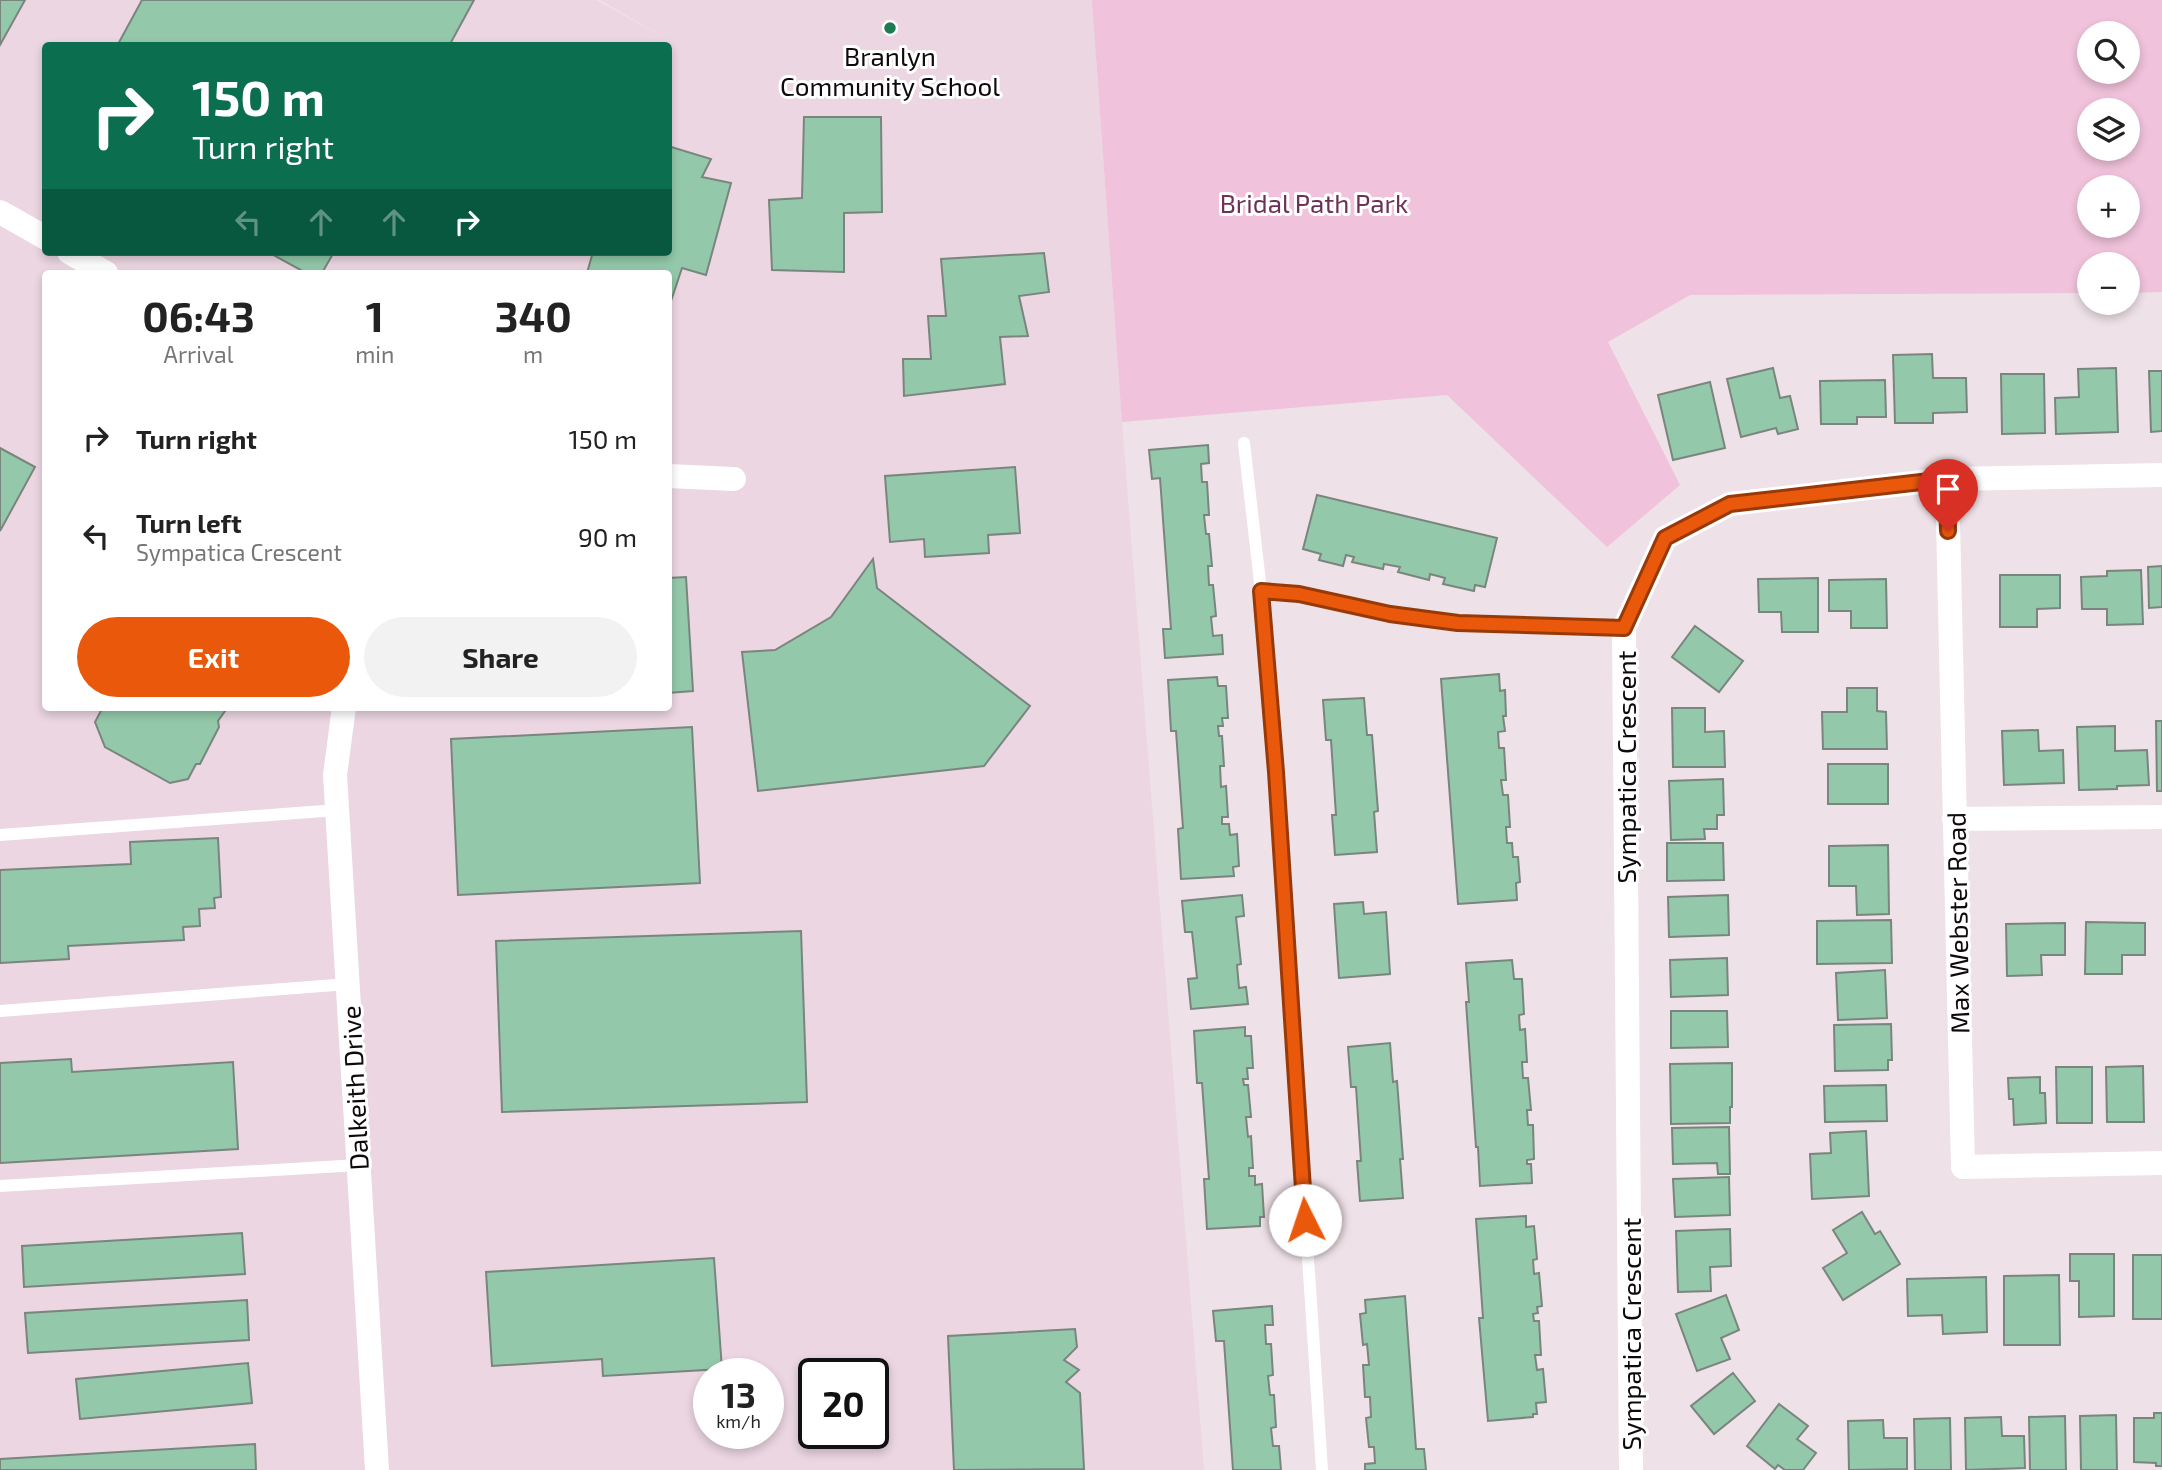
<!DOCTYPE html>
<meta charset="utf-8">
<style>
:root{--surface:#fff;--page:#f2f2f2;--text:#222;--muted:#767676;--accent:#ea580c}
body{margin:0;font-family:"Exo 2",sans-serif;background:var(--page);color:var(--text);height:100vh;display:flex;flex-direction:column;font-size:26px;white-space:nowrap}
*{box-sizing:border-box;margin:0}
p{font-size:23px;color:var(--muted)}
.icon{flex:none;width:38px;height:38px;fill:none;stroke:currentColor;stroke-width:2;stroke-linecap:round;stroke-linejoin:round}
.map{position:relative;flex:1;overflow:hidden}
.panel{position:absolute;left:42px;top:270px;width:630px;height:441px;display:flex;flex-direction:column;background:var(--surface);border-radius:7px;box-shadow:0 4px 10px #0003}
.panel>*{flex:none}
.hud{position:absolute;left:42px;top:42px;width:630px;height:214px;border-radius:7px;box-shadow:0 4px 10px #0003;background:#0b6e4f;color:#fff;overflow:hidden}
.buttons{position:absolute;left:2077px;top:21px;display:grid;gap:14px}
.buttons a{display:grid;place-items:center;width:63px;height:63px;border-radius:50%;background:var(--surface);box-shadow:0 4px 10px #0003;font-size:35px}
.speed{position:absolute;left:693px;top:1358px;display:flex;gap:14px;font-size:35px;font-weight:700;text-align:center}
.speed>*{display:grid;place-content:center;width:91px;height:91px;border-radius:50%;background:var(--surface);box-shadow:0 4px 10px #0003;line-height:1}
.speed small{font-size:18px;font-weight:400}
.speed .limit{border:4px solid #111;border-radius:10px;background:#fff;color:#111}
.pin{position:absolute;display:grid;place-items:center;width:60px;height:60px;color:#fff;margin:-72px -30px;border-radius:50% 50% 50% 0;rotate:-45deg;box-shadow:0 0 7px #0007}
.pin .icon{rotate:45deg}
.me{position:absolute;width:77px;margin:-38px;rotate:356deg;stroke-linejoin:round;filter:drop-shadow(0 0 5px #0008)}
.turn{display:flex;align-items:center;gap:24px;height:147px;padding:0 35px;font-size:32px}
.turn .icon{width:91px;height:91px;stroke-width:2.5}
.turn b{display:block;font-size:49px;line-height:60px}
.lanes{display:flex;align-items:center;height:66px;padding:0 35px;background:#0003;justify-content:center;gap:35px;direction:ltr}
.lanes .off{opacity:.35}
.eta{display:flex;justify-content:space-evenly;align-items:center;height:119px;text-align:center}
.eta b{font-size:42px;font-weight:700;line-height:49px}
.primary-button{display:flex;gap:14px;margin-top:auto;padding:14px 35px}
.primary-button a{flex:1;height:80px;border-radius:42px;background:var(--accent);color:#fff;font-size:28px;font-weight:700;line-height:80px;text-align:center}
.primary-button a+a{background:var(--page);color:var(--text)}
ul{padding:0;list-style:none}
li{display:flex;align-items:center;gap:21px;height:98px;padding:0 35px}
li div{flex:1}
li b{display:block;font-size:26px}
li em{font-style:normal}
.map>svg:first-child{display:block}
.built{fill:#ebd6e1;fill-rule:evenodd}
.green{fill:#f0c2db;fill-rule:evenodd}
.building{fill:#93c9aa;stroke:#7a857e;stroke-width:2}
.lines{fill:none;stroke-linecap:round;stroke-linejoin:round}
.service{stroke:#fff;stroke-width:12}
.minor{stroke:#fff;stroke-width:24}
.route-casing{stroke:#983908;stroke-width:18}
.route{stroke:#ea580c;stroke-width:12}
.poi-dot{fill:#1e7b51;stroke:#fff;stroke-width:2.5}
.labels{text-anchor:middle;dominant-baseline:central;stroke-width:6;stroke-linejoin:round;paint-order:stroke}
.poi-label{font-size:26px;fill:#0e0a0c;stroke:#fff}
.park-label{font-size:26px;fill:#6f3057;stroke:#fff}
.street-label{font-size:26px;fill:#0e0a0c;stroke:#fff}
</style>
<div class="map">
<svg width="2162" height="1470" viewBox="0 0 2162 1470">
<rect width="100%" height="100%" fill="#eee1e7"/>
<path class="built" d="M0,0h596l78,43 -74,-43h530l-34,60 26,362 82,1048h-1204zM46,46h622v206h-622zM46,273h622v434h-622zM709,1374h59v59h-59zM814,1374h59v59h-59z"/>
<path class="green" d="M1092,0h1070v292l-34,1v-29h-38l-1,29 -399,2 -82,47 72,143 -73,62 -160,-152 -325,27zM2090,33h38v39h-38zM2090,110h38v39h-38zM2090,187h38v39h-38z"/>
<g class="building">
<polygon points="0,0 25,0 0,45"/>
<polygon points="142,0 474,0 449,46 117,46"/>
<polygon points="804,117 881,117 882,212 844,213 844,272 772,270 769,200 802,198"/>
<polygon points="668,146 711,159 702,177 731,183 706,275 682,268 670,304 668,273 587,273 593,252 668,252"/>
<polygon points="268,252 334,252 322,273 306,273"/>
<polygon points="1044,253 1049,292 1019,296 1028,336 1000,337 1005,384 904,396 903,359 931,359 928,316 946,316 941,259"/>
<polygon points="1932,354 1933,378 1966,378 1967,412 1933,413 1933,423 1895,423 1893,355"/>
<polygon points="1773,368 1780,398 1790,396 1798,429 1778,434 1776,428 1741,437 1727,379"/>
<polygon points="2116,368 2118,432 2056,434 2055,398 2079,397 2078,369"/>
<polygon points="2149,371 2162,371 2162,431 2151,432"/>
<polygon points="2001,374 2044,374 2045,433 2002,434"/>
<polygon points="1885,380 1886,417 1857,417 1857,424 1821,424 1820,381"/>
<polygon points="1710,382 1725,448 1673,460 1658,395"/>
<polygon points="1208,445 1209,463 1201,464 1202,482 1207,482 1209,515 1204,515 1206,534 1209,534 1212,566 1208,566 1209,585 1213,585 1216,616 1211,617 1213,636 1222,635 1223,654 1165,658 1163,629 1171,629 1160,478 1152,479 1149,450"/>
<polygon points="0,448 35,467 0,531"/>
<polygon points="1015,467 1020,533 988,535 989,553 925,557 924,539 890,542 885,476"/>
<polygon points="1317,495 1497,538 1485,587 1475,585 1474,591 1443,584 1445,578 1430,574 1429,580 1398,572 1400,567 1384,564 1383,569 1352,562 1354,557 1346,555 1343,566 1319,560 1321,554 1303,549"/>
<polygon points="873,559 877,588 1030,706 984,766 758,791 742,652 775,650 831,617"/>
<polygon points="2162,566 2162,607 2149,608 2148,567"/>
<polygon points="2141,570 2143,624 2107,625 2107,609 2082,609 2081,577 2107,576 2107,571"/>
<polygon points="2000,575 2060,575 2060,608 2037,609 2037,627 2000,627"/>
<polygon points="686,577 693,691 668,693 668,578"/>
<polygon points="1818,578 1818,632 1782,632 1781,612 1759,612 1758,579"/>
<polygon points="1886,579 1887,628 1851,628 1851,611 1829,611 1829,580"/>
<polygon points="1695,626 1743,661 1719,692 1672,657"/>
<polygon points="1499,674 1500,691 1505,690 1506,716 1503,716 1505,731 1498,732 1499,748 1504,748 1506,780 1501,780 1503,795 1508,795 1510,827 1506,827 1507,843 1512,843 1513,857 1518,857 1520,882 1516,883 1517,900 1458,904 1441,679"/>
<polygon points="1217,677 1218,686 1226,686 1228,718 1222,718 1223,726 1218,726 1219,736 1222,736 1224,766 1220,766 1221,787 1226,786 1228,817 1222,817 1222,824 1229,824 1230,835 1237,834 1239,866 1233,867 1234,876 1181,879 1178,829 1183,828 1176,731 1171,731 1168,680"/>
<polygon points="1847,688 1877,688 1877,711 1886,712 1887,749 1823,749 1822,712 1847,712"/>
<polygon points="1364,698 1367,735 1372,735 1378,811 1374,812 1377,852 1335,855 1332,815 1336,815 1331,740 1326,740 1323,700"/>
<polygon points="103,707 224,707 225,711 218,721 219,727 200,764 196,764 188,779 170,783 105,747 95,722"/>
<polygon points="1672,708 1705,708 1705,732 1724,731 1725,767 1673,767"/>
<polygon points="2156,721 2162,721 2162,791 2157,791"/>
<polygon points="2115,726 2115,751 2147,750 2149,785 2117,786 2117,789 2079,790 2077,727"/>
<polygon points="692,727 700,883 458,895 451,739"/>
<polygon points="2038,730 2039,751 2063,750 2064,783 2004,785 2002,731"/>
<rect x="1828" y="764" width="60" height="40"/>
<polygon points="1723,779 1724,815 1717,815 1717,829 1704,829 1705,839 1671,840 1669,781"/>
<polygon points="218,838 221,897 214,898 215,908 199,909 200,926 183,927 184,940 68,946 69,959 0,963 0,870 131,864 130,842"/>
<polygon points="1667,843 1723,843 1724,880 1667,881"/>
<polygon points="1888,845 1889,914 1857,915 1856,886 1829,886 1829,846"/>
<polygon points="1242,895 1244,916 1236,917 1241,964 1237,965 1239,988 1246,987 1248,1004 1191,1009 1188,979 1197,978 1192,932 1185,932 1182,901"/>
<polygon points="1728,895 1729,935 1669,937 1668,897"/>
<polygon points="1363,902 1364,914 1386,912 1390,974 1339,978 1334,904"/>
<polygon points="1891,920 1892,963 1817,964 1817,921"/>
<polygon points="2086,922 2145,923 2145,955 2122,955 2122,974 2085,974"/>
<polygon points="2065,923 2065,955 2041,955 2042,975 2007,976 2006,924"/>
<polygon points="801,931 807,1102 502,1112 496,941"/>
<polygon points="1727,958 1728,995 1671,997 1670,960"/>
<polygon points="1512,960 1514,979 1522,979 1524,1014 1519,1015 1520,1030 1525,1029 1527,1062 1522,1062 1523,1078 1528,1078 1531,1110 1527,1110 1528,1125 1533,1125 1534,1159 1527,1160 1527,1164 1531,1164 1532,1183 1480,1186 1478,1147 1476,1147 1466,1002 1469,1002 1466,963"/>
<polygon points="1885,970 1887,1018 1838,1020 1836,973"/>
<polygon points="1671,1011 1727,1011 1728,1047 1671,1048"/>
<polygon points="1891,1024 1892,1060 1888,1060 1888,1070 1835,1071 1834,1025"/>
<polygon points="1245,1027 1245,1036 1251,1036 1253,1068 1247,1068 1248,1079 1243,1079 1244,1085 1248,1085 1251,1117 1246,1117 1248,1137 1251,1136 1253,1168 1249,1168 1249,1176 1255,1176 1255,1185 1262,1184 1264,1217 1260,1217 1260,1226 1207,1229 1204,1179 1209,1179 1202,1083 1197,1083 1194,1031"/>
<polygon points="1390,1043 1393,1082 1397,1081 1403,1159 1400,1159 1403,1198 1360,1201 1357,1161 1361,1161 1356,1087 1351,1087 1348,1047"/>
<polygon points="71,1059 72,1072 233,1062 238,1149 0,1163 0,1063"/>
<polygon points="1732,1063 1732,1107 1730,1107 1730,1123 1671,1124 1670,1064"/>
<polygon points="2143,1066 2144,1122 2107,1122 2106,1067"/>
<polygon points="2056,1067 2092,1067 2092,1123 2057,1123"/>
<polygon points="2040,1077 2040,1093 2045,1093 2046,1123 2014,1125 2013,1099 2009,1099 2008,1078"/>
<polygon points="1886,1085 1887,1121 1825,1122 1824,1086"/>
<polygon points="1729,1127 1730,1174 1718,1174 1717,1163 1673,1164 1672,1128"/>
<polygon points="1866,1131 1869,1196 1812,1199 1810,1154 1831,1153 1830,1133"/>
<polygon points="1729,1177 1730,1215 1675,1217 1673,1179"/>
<polygon points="1862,1212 1875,1234 1880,1231 1900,1264 1843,1300 1823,1268 1847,1253 1833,1230"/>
<polygon points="1526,1216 1526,1227 1534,1226 1537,1259 1533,1260 1534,1274 1539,1273 1542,1306 1537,1307 1538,1313 1533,1314 1534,1321 1539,1321 1541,1355 1535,1355 1537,1370 1543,1369 1546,1402 1536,1403 1537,1414 1533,1414 1533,1417 1488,1421 1479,1318 1483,1318 1476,1219"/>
<polygon points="1730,1229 1731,1266 1710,1267 1711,1291 1678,1292 1676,1231"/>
<polygon points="242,1233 245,1274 24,1287 22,1246"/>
<polygon points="2070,1254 2114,1254 2114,1316 2079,1317 2079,1281 2070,1281"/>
<rect x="2133" y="1255" width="29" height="64"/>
<polygon points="714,1258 722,1369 603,1376 602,1359 492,1366 486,1272"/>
<polygon points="2059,1275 2060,1345 2004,1345 2004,1276"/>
<polygon points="1986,1277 1987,1332 1943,1334 1942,1315 1908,1316 1907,1279"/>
<polygon points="1726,1295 1739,1330 1721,1338 1730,1359 1697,1371 1676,1314"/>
<polygon points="1405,1296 1416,1449 1424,1449 1426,1470 1365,1470 1365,1464 1375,1463 1374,1447 1369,1447 1366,1418 1371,1417 1370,1397 1365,1397 1363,1365 1369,1365 1367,1344 1363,1345 1360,1314 1366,1313 1365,1300"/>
<polygon points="247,1300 249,1340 28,1353 25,1313"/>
<polygon points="1272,1306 1273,1325 1265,1325 1266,1344 1271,1344 1273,1375 1268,1376 1270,1395 1274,1395 1276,1427 1271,1428 1273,1446 1279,1446 1281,1470 1233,1470 1224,1341 1216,1341 1213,1311"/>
<polygon points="1075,1329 1077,1347 1064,1360 1079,1370 1066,1382 1080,1393 1084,1469 954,1470 948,1336"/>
<polygon points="248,1363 252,1403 80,1419 76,1379"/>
<polygon points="1733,1373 1755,1401 1714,1434 1691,1406"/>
<polygon points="1779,1404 1808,1426 1797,1439 1816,1453 1803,1470 1785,1470 1778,1465 1775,1469 1747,1446"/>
<polygon points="2154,1413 2162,1413 2162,1466 2156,1466 2156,1463 2134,1462 2134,1418 2154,1418"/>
<polygon points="2116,1415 2117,1470 2081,1470 2080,1416"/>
<polygon points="2065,1416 2066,1470 2030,1470 2029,1417"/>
<polygon points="2001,1417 2002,1436 2024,1436 2025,1468 1966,1470 1965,1418"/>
<polygon points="1950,1418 1951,1470 1915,1470 1914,1419"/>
<polygon points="1883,1420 1884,1438 1907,1438 1907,1469 1849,1470 1848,1421"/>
<polygon points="255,1444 256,1470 0,1470 0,1459"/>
</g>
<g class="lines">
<g class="service">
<polyline points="1244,443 1261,591 1276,772 1322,1470"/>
<polyline points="1261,591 1299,594 1390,614 1458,623 1624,628"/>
<polyline points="0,835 337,810"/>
<polyline points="0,1011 348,984"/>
<polyline points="0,1186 359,1165"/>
</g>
<g class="minor">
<polyline points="0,212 46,238"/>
<polyline points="69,252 106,273"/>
<polyline points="668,476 734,479"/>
<polyline points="1947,479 1963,1167 2162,1163"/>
<polyline points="344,707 335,775 377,1470"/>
<polyline points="1954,819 2162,817"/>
<polyline points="1631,1470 1624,628 1665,538 1730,504 1947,479 2162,475"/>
</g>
</g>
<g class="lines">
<defs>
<polyline id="route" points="1305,1220 1276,772 1261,591 1299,594 1390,614 1458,623 1624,628 1665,538 1730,504 1947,479 1948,531"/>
</defs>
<use href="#route" class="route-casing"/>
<use href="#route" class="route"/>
</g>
<circle class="poi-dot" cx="890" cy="28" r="7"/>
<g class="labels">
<g class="poi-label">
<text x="890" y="55">Branlyn<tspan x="890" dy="30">Community School</tspan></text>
</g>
<g class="park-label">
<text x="1314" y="202">Bridal Path Park</text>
</g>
<g class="street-label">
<text transform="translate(1625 767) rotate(-90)">Sympatica Crescent</text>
<text transform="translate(1957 923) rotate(-91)">Max Webster Road</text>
<text transform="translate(354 1088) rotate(-93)">Dalkeith Drive</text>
<text transform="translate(1630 1334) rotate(-90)">Sympatica Crescent</text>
</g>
</g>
</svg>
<div class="buttons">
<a><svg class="icon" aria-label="search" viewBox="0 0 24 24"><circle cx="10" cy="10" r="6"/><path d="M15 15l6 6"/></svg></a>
<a><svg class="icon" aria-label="layers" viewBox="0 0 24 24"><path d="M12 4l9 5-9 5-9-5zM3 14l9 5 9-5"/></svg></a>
<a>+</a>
<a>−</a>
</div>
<div class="speed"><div>13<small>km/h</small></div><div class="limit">20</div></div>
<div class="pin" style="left:1948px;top:531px;background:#d93025"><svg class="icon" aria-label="arrive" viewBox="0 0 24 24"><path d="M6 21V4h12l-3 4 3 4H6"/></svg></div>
<svg class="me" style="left:1305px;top:1220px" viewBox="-20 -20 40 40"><circle r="19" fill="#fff"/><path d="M0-13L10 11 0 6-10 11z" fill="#ea580c"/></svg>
<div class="hud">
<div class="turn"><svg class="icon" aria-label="right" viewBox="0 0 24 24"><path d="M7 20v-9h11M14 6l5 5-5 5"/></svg><div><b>150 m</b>Turn right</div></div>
<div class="lanes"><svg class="icon off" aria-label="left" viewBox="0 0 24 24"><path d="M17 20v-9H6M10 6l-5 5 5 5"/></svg><svg class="icon off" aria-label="ahead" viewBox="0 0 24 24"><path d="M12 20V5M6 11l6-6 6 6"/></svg><svg class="icon off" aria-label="ahead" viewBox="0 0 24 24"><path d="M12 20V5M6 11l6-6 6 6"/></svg><svg class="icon" aria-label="right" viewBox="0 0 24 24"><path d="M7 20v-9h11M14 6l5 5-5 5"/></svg></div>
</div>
<section class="panel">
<div class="eta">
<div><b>06:43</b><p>Arrival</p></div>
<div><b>1</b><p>min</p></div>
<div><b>340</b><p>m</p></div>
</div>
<ul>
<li><svg class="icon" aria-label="right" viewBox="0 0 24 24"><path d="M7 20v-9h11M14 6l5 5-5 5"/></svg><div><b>Turn right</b></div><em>150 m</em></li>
<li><svg class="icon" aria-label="left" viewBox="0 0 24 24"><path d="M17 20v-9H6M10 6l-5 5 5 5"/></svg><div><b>Turn left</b><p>Sympatica Crescent</p></div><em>90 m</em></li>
</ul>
<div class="primary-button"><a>Exit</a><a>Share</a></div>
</section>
</div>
